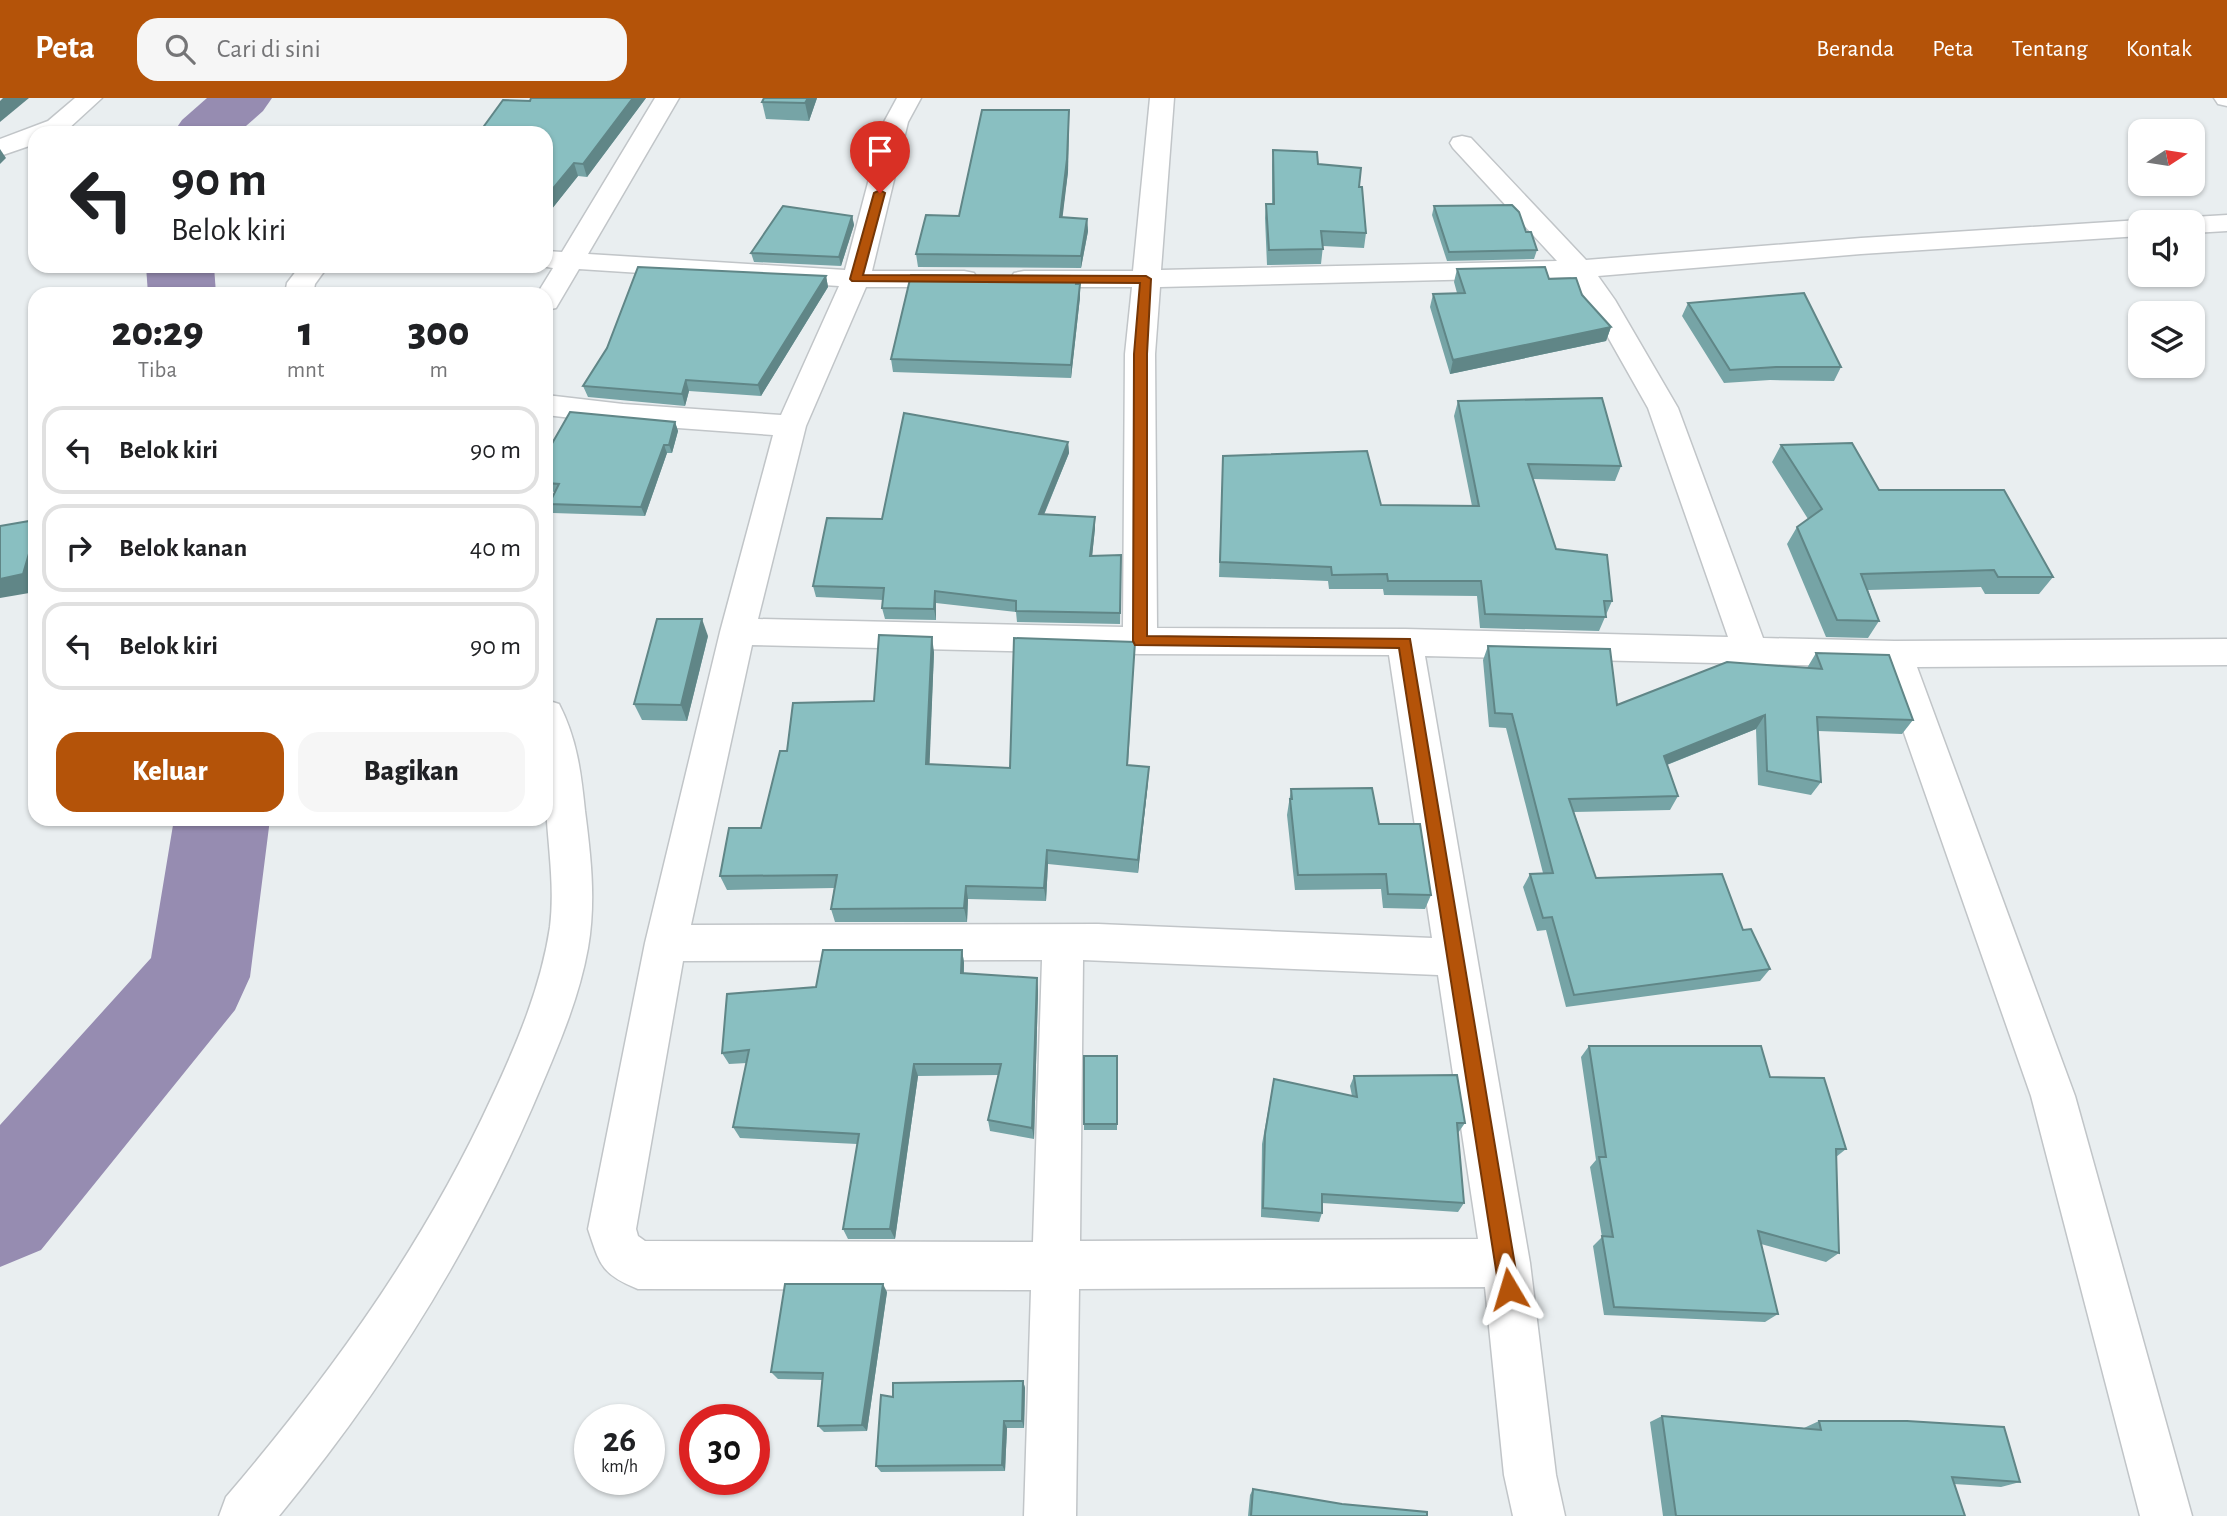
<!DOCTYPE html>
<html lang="id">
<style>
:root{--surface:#fff;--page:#f6f6f6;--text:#202124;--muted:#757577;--line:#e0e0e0;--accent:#b45309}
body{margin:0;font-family:"Alegreya Sans",sans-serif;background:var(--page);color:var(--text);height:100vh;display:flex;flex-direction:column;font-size:26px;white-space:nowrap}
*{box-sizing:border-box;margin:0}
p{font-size:23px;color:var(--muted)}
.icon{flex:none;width:38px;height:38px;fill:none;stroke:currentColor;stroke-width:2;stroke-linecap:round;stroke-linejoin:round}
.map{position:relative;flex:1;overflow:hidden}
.drawer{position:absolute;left:28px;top:189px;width:525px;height:539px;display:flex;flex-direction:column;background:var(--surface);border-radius:21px;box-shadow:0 2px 5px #0004}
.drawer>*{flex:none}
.guide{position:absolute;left:28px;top:28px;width:525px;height:147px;border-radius:21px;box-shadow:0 2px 5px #0004;background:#fff;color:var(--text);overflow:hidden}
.needle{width:46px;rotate:78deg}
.controls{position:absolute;left:2128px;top:21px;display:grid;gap:14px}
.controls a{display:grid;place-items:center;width:77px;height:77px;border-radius:14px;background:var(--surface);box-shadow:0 2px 5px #0004;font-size:35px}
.speed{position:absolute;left:574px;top:1306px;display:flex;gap:14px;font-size:35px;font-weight:700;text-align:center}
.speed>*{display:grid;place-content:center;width:91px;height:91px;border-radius:50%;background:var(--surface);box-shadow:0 2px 5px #0004;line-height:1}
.speed small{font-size:18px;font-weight:400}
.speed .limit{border:10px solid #d22;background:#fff;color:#111}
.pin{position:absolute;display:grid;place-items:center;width:60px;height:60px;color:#fff;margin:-72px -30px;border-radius:50% 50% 50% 0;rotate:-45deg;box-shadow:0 0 7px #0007}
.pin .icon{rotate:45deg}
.me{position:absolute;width:77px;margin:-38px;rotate:353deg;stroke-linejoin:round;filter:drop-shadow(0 0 5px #0008)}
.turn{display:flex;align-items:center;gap:24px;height:147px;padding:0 28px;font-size:32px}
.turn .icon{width:91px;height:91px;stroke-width:2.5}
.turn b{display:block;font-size:49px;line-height:60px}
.eta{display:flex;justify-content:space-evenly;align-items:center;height:119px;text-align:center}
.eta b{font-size:42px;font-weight:800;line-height:49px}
.action{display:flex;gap:14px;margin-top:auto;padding:14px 28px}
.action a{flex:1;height:80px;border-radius:21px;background:var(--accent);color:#fff;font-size:28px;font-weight:800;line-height:80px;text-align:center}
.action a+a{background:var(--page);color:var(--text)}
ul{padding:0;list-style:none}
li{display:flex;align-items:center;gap:21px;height:88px;margin:0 14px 10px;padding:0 14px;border:4px solid var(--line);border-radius:21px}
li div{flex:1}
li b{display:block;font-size:26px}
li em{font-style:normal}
header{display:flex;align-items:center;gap:42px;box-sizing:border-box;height:98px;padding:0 35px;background:var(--accent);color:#fff}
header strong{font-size:33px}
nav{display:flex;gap:38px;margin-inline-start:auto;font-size:24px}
.search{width:490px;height:63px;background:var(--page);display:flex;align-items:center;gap:18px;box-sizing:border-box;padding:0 24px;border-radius:21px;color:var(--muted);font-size:26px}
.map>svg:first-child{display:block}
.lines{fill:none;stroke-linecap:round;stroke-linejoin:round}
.river{fill:#968cb1;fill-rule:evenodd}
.minor-casing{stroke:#c1c5c8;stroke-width:3}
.highway-casing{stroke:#c1c5c8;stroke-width:3}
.minor{fill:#fff;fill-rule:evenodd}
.highway{fill:#fff;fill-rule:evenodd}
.wall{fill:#76a4a6}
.shaded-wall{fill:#608687}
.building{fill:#89bfc1;stroke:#608687;stroke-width:2}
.route{fill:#b45309;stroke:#753606;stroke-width:2}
</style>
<header>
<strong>Peta</strong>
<div class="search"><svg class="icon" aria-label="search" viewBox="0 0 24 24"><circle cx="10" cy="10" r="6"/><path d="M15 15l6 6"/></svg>Cari di sini</div>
<nav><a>Beranda</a><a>Peta</a><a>Tentang</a><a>Kontak</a></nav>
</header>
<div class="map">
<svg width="2227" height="1418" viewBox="0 0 2227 1418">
<rect width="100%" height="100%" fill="#e9eef0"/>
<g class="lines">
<g class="river">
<polygon points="207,0 272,0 263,13 238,35 173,35 182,22"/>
<polygon points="146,168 214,168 216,196 148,196"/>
<polygon points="174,721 270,721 250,879 235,912 41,1152 0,1169 0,1027 151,860"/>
</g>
<defs>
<g id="minor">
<polygon points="75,0 102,0 66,33 35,35 35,46 0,58 0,41 48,23"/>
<path d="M655,0h24l-91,156 257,16 39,-148 13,-24h24l-13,24 -36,149h92l10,2 4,6 -4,6 -10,2h-98l-60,139 -48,193 365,8 2,-273 7,-67h-108l-10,-2 -4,-6 4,-6 10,-2h109l17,-173h24l-13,172 396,-9 -104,-113 -3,-5 3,-5 9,-2 9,2 115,122 275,-22 279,-18 9,2h-9v14l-279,18 -263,22 17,24 63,108 85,230 131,3 333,-2v26l-310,2 158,429 117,420h-52l-109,-420 -150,-429 -456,-11 105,607 26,212 9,41h-52l-9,-41 -19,-188 -406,2 -3,227h-52l7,-226 -393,-1c-37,-15 -38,-24 -50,-60l57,-286 75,-311 53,-197 -150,-11 -77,-9v-20l77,9 158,11 58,-129 -260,-17 -23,39 -10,2v-16h-9l16,-26 -12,-2h5v-15l16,1zM1571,179l16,23 61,108 80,229 -323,-8 -248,-1 -2,-274 5,-67zM752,547l388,9 249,1 43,283 -334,-14 -407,1zM1042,862l-9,282 -388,-1 -7,-5 -2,-7 47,-268zM1083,862l355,15 40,264 -398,2z"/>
<polygon points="2227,117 2227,133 2193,135 2193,124 2182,124 2193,119"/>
<polygon points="300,168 328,168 315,186 313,196 285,196 287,185"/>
<path d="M546,602l13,4c18,35 22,68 26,107 6,46 11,91 3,137 -10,56 -34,108 -56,160 -65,149 -150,283 -253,408h-60l7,-19c105,-123 198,-252 266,-400 25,-54 49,-110 58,-170 5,-41 -2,-81 -4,-121 -2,-35 0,-71 0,-106z"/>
</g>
<polygon id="highway" points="2214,0 2227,0 2227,8 2218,6"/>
</defs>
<use href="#minor" class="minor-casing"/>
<use href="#highway" class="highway-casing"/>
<use href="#minor" class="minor"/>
<use href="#highway" class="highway"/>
</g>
<g class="wall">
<polygon points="531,0 646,0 587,79 578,78 551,112 546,111 546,35 530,3"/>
<polygon points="817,0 809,23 766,21 762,4"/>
<polygon points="1069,12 1068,74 1062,119 1087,121 1088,133 1081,170 918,169 916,156 959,118"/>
<polygon points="1273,52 1318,66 1359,89 1366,135 1364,150 1323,148 1321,166 1267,167 1265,120 1266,106 1272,106 1272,67"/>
<polygon points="1434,108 1526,134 1537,152 1534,161 1447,163 1432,117"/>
<polygon points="852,118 854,127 841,168 754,164 751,155"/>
<polygon points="1457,171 1549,181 1582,197 1611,229 1606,243 1450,276 1430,209 1433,196 1457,195 1454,184"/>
<polygon points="826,178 828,189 761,298 689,293 685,308 588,299 583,288"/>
<polygon points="1077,178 1077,186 1080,186 1080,199 1071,280 893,274 891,261"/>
<polygon points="1688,205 1841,269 1834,283 1770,282 1724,285 1682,218"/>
<polygon points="1458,303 1621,368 1615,383 1533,381 1556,451 1612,503 1599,533 1480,530 1477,498 1384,497 1383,491 1329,491 1328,483 1219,479 1223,358 1381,407 1472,408 1454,318"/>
<polygon points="675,324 678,333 672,355 667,355 645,418 553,415 549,406 555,394 546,393 546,356"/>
<polygon points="1068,344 1069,355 1044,417 1095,430 1092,458 1121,457 1120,526 1017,524 1016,514 936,505 936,522 885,521 882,510 883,502 816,499 813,488 882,421"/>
<polygon points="1781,347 1879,392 2053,479 2039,496 1985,496 1981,489 1868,492 1879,523 1868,540 1826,539 1787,446 1797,429 1808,421 1772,364"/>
<polygon points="708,538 687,623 642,622 634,606"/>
<polygon points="1135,544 1128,667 1148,684 1138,775 1048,766 1046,803 968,801 967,824 835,824 831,811 834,790 727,792 720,778 761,730 787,653 874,603 934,554 929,666 1010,670"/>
<polygon points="1488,548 1617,607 1807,570 1816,555 1913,622 1902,636 1818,633 1821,684 1811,697 1758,687 1756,631 1667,667 1678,698 1670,712 1574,714 1596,780 1743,832 1770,871 1760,883 1566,909 1546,832 1537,833 1523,789 1530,776 1543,775 1506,630 1489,629 1483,562"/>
<polygon points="1291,691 1379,726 1431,797 1425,811 1383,810 1381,791 1295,792 1287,717"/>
<polygon points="962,852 964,865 964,875 1037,880 1038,893 1034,1041 990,1033 988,1022 998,977 918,978 895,1141 848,1141 843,1131 857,1046 740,1040 733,1029 747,965 729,966 722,955 816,889"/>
<polygon points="1589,948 1770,979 1846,1051 1836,1059 1839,1155 1826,1164 1761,1146 1778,1216 1765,1224 1604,1217 1593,1148 1602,1139 1590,1069 1596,1062 1581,959"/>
<polygon points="1117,958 1117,1032 1084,1032 1084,1026"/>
<polygon points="1354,978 1465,1025 1458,1035 1464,1105 1458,1114 1322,1105 1322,1115 1319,1124 1261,1119 1262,1046 1274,981 1352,998 1350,988"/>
<polygon points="887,1194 867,1333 824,1334 818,1328 822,1282 778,1281 771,1274"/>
<polygon points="1023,1283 1025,1290 1024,1330 1007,1330 1005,1373 881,1374 876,1368 893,1299"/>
<polygon points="1662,1318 1804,1330 1819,1323 2020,1384 2001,1389 1954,1386 1965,1418 1663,1418 1650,1324"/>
<polygon points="1253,1391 1342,1406 1427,1418 1248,1418 1250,1397"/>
</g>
<g class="shaded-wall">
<polygon points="3,0 29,0 0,24 0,3"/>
<polygon points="633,0 646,0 587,79 583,66"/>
<polygon points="808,0 817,0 809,23 805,5"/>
<polygon points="1069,12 1068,74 1061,132 1060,119"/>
<polygon points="0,51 6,60 0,66"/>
<polygon points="574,65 578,78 551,112 546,99"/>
<polygon points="852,118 854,127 841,168 839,159"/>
<polygon points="1087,121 1088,133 1081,170 1081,158"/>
<polygon points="826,178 828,189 761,298 758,287"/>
<polygon points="1080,186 1080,199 1071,280 1071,267"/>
<polygon points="1611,229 1606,243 1450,276 1453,262"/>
<polygon points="686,282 689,293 685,308 682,296"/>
<polygon points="675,324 678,333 672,355 669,347"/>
<polygon points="1068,344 1069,355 1039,428 1039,416"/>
<polygon points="664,347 667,355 645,418 641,409"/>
<polygon points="1095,419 1095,430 1091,469 1090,458"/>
<polygon points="35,435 35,494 0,500 0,481"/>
<polygon points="935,493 936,505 936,522 934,511"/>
<polygon points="702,521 708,538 687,623 681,607"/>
<polygon points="932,539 934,554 929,681 926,666"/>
<polygon points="1765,617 1756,631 1656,671 1664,658"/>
<polygon points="1149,669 1148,684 1138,775 1138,762"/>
<polygon points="1047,752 1048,766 1046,803 1044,790"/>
<polygon points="966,788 968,801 967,824 964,810"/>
<polygon points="962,852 964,865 963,888 961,875"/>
<polygon points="1037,880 1038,893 1034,1041 1032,1030"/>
<polygon points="914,966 918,978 895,1141 890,1131"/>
<polygon points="883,1186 887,1194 867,1333 862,1327"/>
<polygon points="1023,1283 1025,1290 1024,1330 1022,1323"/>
<polygon points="1004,1323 1007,1330 1005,1373 1002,1367"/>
</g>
<g class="building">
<polygon points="531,0 633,0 583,66 574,65 546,99 546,35 479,35 503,2 530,3"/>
<polygon points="764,0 808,0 805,5 762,4"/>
<polygon points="982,12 1069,12 1067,61 1060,119 1087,121 1081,158 916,156 926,117 959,118"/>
<polygon points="1273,52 1317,54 1318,66 1361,70 1359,89 1362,89 1366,135 1321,133 1323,151 1269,152 1266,106 1274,106"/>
<polygon points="1512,107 1519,114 1526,134 1531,134 1537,152 1449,154 1434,108"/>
<polygon points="783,108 852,118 839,159 751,155"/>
<polygon points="638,169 826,178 758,287 686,282 682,296 583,288 607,250"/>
<polygon points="1545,169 1549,181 1576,180 1582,197 1611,229 1453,262 1433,196 1465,195 1457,171"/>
<polygon points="911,177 1077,178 1076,186 1080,186 1071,267 891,261"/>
<polygon points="459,192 497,196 456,196"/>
<polygon points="1804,195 1841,269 1776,269 1730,272 1688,205"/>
<polygon points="1602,300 1621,368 1528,366 1556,451 1607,457 1612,503 1604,503 1606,519 1485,516 1481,483 1388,483 1387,476 1332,477 1331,469 1220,464 1223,358 1367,353 1381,407 1479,408 1458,303"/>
<polygon points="570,314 675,324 669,347 664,347 641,409 549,406 559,386 546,385 546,356"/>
<polygon points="904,315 1068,344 1039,416 1095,419 1090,458 1121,457 1120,515 1016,513 1016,503 935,493 934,511 882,510 884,490 813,488 827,420 882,421"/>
<polygon points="1852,345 1879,392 2004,392 2053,479 1998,479 1994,472 1861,476 1879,523 1837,522 1797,429 1822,411 1781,347"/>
<polygon points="35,422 35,435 23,476 0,481 0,428"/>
<polygon points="657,521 702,521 681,607 634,606"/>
<polygon points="879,537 932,539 926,666 1010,670 1014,540 1135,544 1127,667 1149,669 1138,762 1047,752 1044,790 966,788 964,810 831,811 837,777 720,778 729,730 761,730 780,653 787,653 793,605 874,603"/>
<polygon points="1488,548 1610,551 1617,607 1727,564 1822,571 1816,555 1889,557 1913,622 1817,619 1821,684 1767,673 1765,617 1664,658 1678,698 1569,701 1596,780 1722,776 1743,832 1751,831 1770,871 1574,897 1552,819 1543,820 1530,776 1553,775 1512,616 1495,615"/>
<polygon points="1372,690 1379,726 1420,726 1431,797 1388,796 1386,776 1298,777 1290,701 1292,701 1291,691"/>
<polygon points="823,852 962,852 961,875 1037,880 1032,1030 988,1022 1001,966 914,966 890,1131 843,1131 859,1036 733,1029 749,952 722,955 727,896 816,889"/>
<polygon points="1589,948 1761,948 1770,979 1824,980 1846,1051 1836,1051 1839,1155 1758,1133 1778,1216 1614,1209 1602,1138 1613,1139 1599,1059 1606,1059"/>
<rect x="1084" y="958" width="33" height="68"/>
<polygon points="1457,977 1465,1025 1457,1025 1464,1105 1322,1096 1322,1115 1263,1110 1265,1036 1274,981 1357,999 1354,978"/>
<polygon points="785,1186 883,1186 862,1327 818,1328 823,1275 771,1274"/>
<polygon points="1023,1283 1022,1323 1004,1323 1002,1367 876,1368 881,1297 893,1299 893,1285"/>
<polygon points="1662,1318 1821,1332 1819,1323 1907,1323 2004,1329 2020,1384 1952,1379 1965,1418 1676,1418"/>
<polygon points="1253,1391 1342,1406 1427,1414 1427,1418 1251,1418"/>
</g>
<polygon class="route" points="880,92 885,95 863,177 1146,178 1151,181 1147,256 1147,538 1410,541 1519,1191 1516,1198 1509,1201 1502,1198 1499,1191 1399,550 1135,547 1133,543 1134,256 1140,185 852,183 850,181 874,95"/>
</svg>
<div class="controls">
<a><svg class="needle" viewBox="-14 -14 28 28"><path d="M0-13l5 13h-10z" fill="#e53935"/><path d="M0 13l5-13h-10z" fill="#757577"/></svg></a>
<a><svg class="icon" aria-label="sound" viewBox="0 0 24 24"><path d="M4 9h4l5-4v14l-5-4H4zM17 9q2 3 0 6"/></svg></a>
<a><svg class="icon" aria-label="layers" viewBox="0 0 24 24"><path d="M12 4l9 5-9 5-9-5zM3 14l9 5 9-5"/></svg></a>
</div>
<div class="speed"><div>26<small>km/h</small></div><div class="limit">30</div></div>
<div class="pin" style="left:880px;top:95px;background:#d93025"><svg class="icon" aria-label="arrive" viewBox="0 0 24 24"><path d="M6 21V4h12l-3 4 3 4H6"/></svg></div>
<svg class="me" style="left:1509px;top:1191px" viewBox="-20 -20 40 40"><path d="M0-17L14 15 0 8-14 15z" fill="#b45309" stroke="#fff" stroke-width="4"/></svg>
<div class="guide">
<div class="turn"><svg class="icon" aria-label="left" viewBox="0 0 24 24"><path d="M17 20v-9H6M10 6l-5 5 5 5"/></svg><div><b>90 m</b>Belok kiri</div></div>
</div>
<section class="drawer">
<div class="eta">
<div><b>20:29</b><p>Tiba</p></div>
<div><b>1</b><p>mnt</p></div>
<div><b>300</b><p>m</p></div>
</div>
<ul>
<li><svg class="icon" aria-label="left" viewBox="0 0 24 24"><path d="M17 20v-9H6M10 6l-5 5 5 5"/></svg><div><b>Belok kiri</b></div><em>90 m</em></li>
<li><svg class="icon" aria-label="right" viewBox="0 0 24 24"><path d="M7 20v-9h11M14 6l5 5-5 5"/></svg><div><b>Belok kanan</b></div><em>40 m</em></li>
<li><svg class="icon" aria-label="left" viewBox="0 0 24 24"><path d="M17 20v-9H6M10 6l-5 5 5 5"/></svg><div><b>Belok kiri</b></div><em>90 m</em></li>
</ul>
<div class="action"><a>Keluar</a><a>Bagikan</a></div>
</section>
</div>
